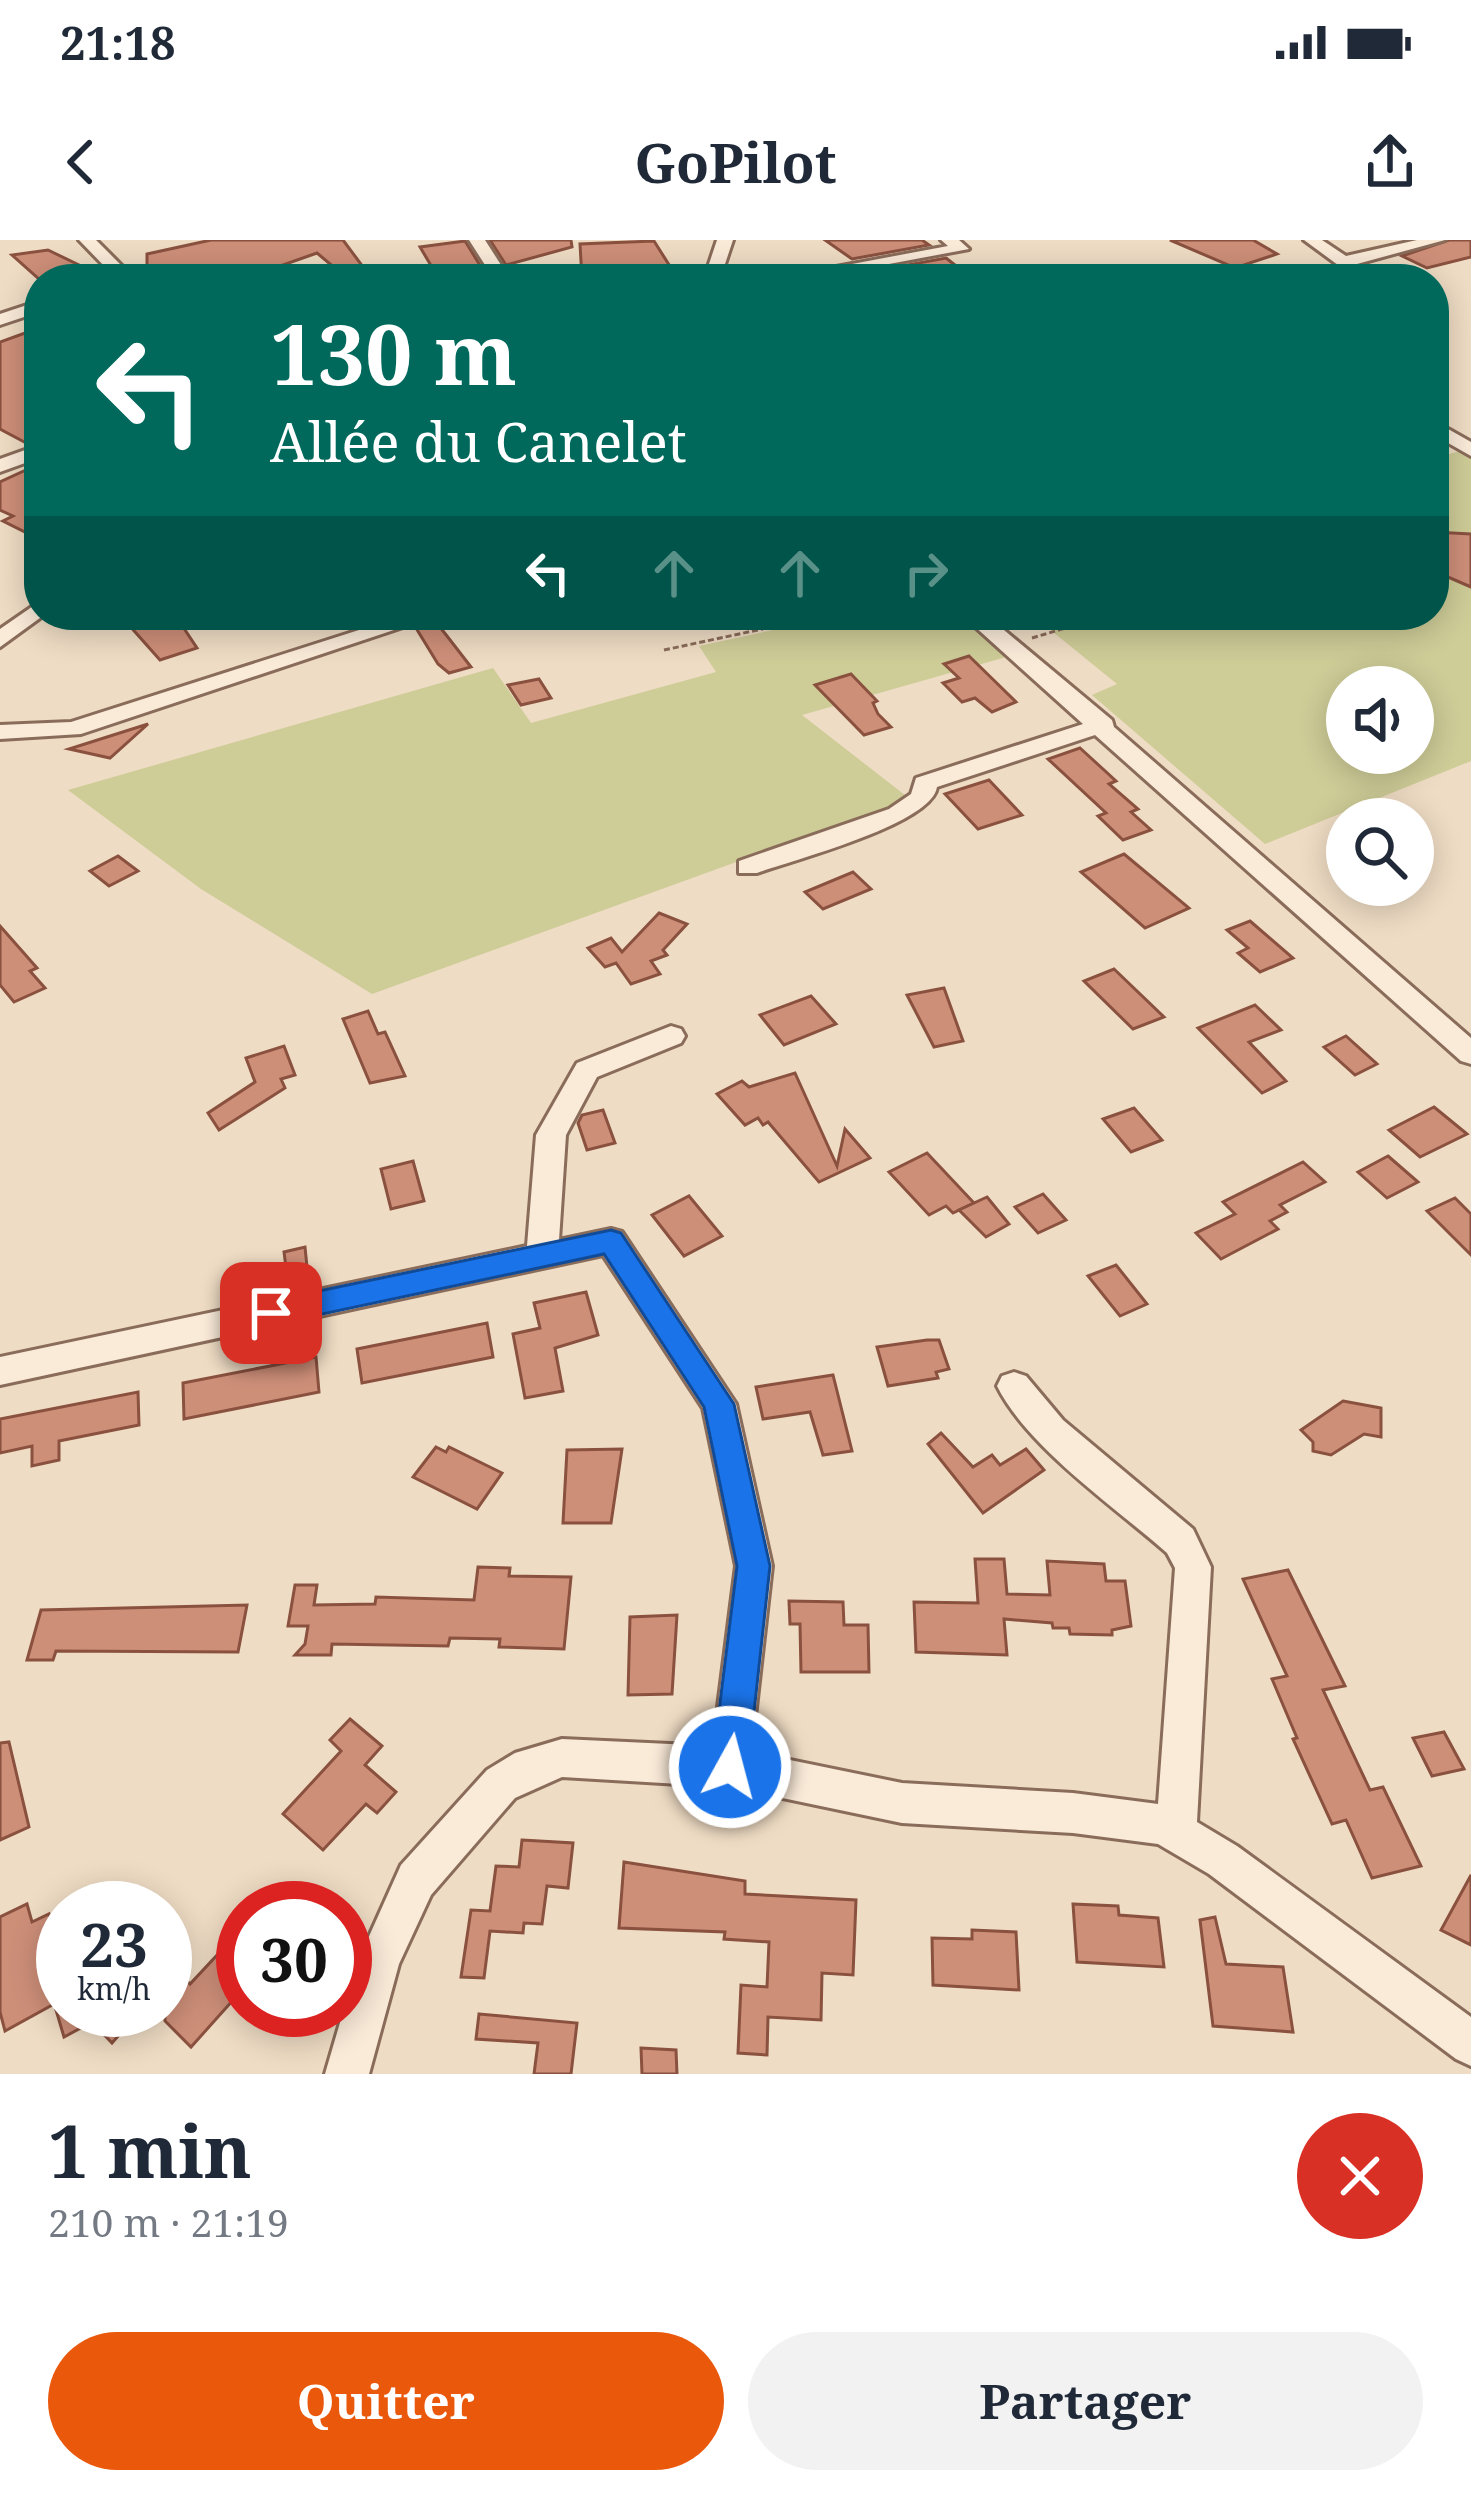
<!DOCTYPE html>
<html lang="fr">
<meta charset="utf-8">
<style>
:root{--surface:#fff;--page:#f2f2f3;--text:#1f2937;--muted:#747a83;--accent:#ea580c}
body{margin:0;font-family:"Noto Serif",serif;background:var(--page);color:var(--text);height:100vh;display:flex;flex-direction:column;font-size:45px;white-space:nowrap}
*{box-sizing:border-box;margin:0}
p{font-size:39px;color:var(--muted)}
.icon{flex:none;width:66px;height:66px;fill:none;stroke:currentColor;stroke-width:2;stroke-linecap:round;stroke-linejoin:round}
.map{position:relative;height:1834px;overflow:hidden}
.side{display:flex;flex-direction:column;background:var(--surface);flex:1}
.side>*{flex:none}
.hud{position:absolute;left:24px;top:24px;width:1425px;height:366px;border-radius:48px;box-shadow:0 6px 30px #0003;background:#00695c;color:#fff;overflow:hidden}
.tools{position:absolute;left:1326px;top:426px;display:grid;gap:24px}
.tools a{display:grid;place-items:center;width:108px;height:108px;border-radius:50%;background:var(--surface);box-shadow:0 6px 30px #0003;font-size:60px}
.speed{position:absolute;left:36px;top:1641px;display:flex;gap:24px;font-size:60px;font-weight:700;text-align:center}
.speed>*{display:grid;place-content:center;width:156px;height:156px;border-radius:50%;background:var(--surface);box-shadow:0 6px 30px #0003;line-height:1}
.speed small{font-size:30px;font-weight:400}
.speed .limit{border:18px solid #d22;background:#fff;color:#111}
.pin{position:absolute;display:grid;place-items:center;width:102px;height:102px;color:#fff;margin:-51px;border-radius:24px;box-shadow:0 6px 18px #0006}
.me{position:absolute;width:132px;margin:-66px;rotate:7deg;stroke-linejoin:round;filter:drop-shadow(0 0 9px #0008)}
.turn{display:flex;align-items:center;gap:42px;height:252px;padding:0 48px;font-size:54px}
.turn .icon{width:156px;height:156px;stroke-width:2.5}
.turn b{display:block;font-size:84px;line-height:102px}
.lanes{display:flex;align-items:center;height:114px;padding:0 48px;background:#0003;justify-content:center;gap:60px;direction:ltr}
.lanes .off{opacity:.35}
.round{display:grid;place-items:center;flex:none;width:126px;height:126px;border-radius:63px;background:var(--page)}
.summary{display:flex;align-items:center;justify-content:space-between;height:204px;padding:0 48px}
h1{font-size:72px;font-weight:700;line-height:90px}
.primary-button{display:flex;gap:24px;margin-top:auto;padding:24px 48px}
.primary-button a{flex:1;height:138px;border-radius:72px;background:var(--accent);color:#fff;font-size:48px;font-weight:700;line-height:138px;text-align:center}
.primary-button a+a{background:var(--page);color:var(--text)}
.status{display:flex;justify-content:space-between;align-items:center;height:84px;padding:0 60px;background:var(--surface);direction:ltr}
.status svg{height:33px;fill:currentColor}
header{display:flex;justify-content:space-between;align-items:center;height:156px;padding:0 48px;background:var(--surface);font-size:54px;font-weight:700}
.map>svg:first-child{display:block}
.green{fill:#cecc97;fill-rule:evenodd}
.building{fill:#ce8f79;stroke:#8a513f;stroke-width:3}
.lines{fill:none;stroke-linecap:round;stroke-linejoin:round}
.minor-casing{stroke:#8a6c5a;stroke-width:6}
.path{stroke:#8a6c5a;stroke-width:3;stroke-dasharray:6 3;stroke-linecap:butt}
.minor{fill:#faead8;fill-rule:evenodd}
.route{fill:#1a73e8;stroke:#114b97;stroke-width:3}
</style>
<div class="status"><b>21:18</b><svg viewBox="0 0 49 12"><path d="M0 12V9h3v3zM5 12V6h3v6zM10 12V3h3v9zM15 12V0h3v12zM26 1h20v11H26zM47 4h2v5h-2z"/></svg></div>
<header><svg class="icon" aria-label="back" viewBox="0 0 24 24"><path d="M15 5l-7 7 7 7"/></svg>GoPilot<svg class="icon" aria-label="share" viewBox="0 0 24 24"><path d="M12 15V3M7 8l5-5 5 5M5 13v7h14v-7"/></svg></header>
<div class="map">
<svg width="1471" height="1834" viewBox="0 0 1471 1834">
<rect width="100%" height="100%" fill="#efdcc4"/>
<g class="green">
<path d="M1459,211l12,7v303l-206,83 -173,-149 25,-11 -80,-65 -32,7 -13,-11h442v-156zM1347,447h66v66h-66z"/>
<polygon points="842,375 962,375 1006,417 802,475 910,559 372,754 201,649 68,550 493,428 531,483 716,432 699,406"/>
</g>
<g class="building">
<polygon points="211,0 343,0 372,39 348,39 317,13 243,39 157,39 147,27 147,14"/>
<polygon points="490,0 571,0 572,7 506,25"/>
<polygon points="825,0 922,0 929,5 852,19"/>
<polygon points="1170,0 1253,0 1277,14 1235,28"/>
<polygon points="1449,0 1471,0 1471,17 1427,28 1402,16"/>
<polygon points="465,1 486,35 439,39 420,7"/>
<polygon points="654,1 678,39 582,39 580,4"/>
<polygon points="48,10 79,25 39,39 12,15"/>
<polygon points="946,18 973,39 879,39 869,32"/>
<polygon points="39,88 39,201 28,204 0,189 0,102"/>
<polygon points="39,224 39,299 3,281 13,276 0,270 0,242"/>
<polygon points="1434,292 1471,294 1471,347 1434,331"/>
<polygon points="120,375 175,375 197,408 160,420"/>
<polygon points="435,381 447,396 471,427 449,433 438,424 416,388"/>
<polygon points="969,416 1016,462 992,472 975,458 962,462 943,443 959,438 944,424"/>
<polygon points="851,434 877,461 873,463 878,474 891,487 864,495 815,445"/>
<polygon points="539,439 551,458 521,465 508,445"/>
<polygon points="148,484 110,518 69,509"/>
<polygon points="1080,508 1116,541 1109,544 1138,569 1131,572 1151,590 1123,600 1098,576 1106,573 1048,519"/>
<polygon points="989,540 1022,575 978,589 945,554"/>
<polygon points="1124,614 1189,668 1145,688 1081,632"/>
<polygon points="118,616 138,631 109,646 90,631"/>
<polygon points="853,632 871,649 823,669 805,652"/>
<polygon points="659,673 687,684 663,710 667,715 651,721 660,734 631,744 616,723 605,727 588,708 611,698 622,712"/>
<polygon points="1250,681 1293,718 1260,732 1238,713 1248,708 1227,690"/>
<polygon points="0,686 37,728 30,731 45,748 14,762 0,745"/>
<polygon points="1114,729 1164,777 1133,789 1084,741"/>
<polygon points="944,748 963,801 934,807 907,755"/>
<polygon points="811,756 836,784 784,805 760,775"/>
<polygon points="1255,765 1281,790 1249,802 1286,841 1262,853 1198,788"/>
<polygon points="368,771 378,794 385,792 405,836 370,843 343,779"/>
<polygon points="1346,796 1377,824 1355,835 1324,807"/>
<polygon points="284,806 295,835 281,839 285,848 219,890 208,873 255,842 246,818"/>
<polygon points="795,833 837,926 845,889 870,918 819,942 768,882 763,885 758,878 745,885 717,854 742,841 749,847"/>
<polygon points="1434,867 1467,894 1420,917 1389,890"/>
<polygon points="1134,868 1162,900 1131,912 1103,879"/>
<polygon points="603,870 615,903 587,910 578,883 582,875"/>
<polygon points="927,913 974,963 953,973 946,966 929,975 889,932"/>
<polygon points="1388,916 1418,942 1387,958 1358,932"/>
<polygon points="413,921 424,961 391,969 381,929"/>
<polygon points="1303,922 1325,942 1280,965 1287,972 1270,981 1278,989 1221,1019 1196,993 1235,974 1223,962"/>
<polygon points="1043,954 1066,980 1038,993 1015,967"/>
<polygon points="689,956 722,996 684,1016 652,975"/>
<polygon points="987,957 1009,984 986,997 959,970"/>
<polygon points="1455,958 1471,974 1471,1015 1427,971"/>
<polygon points="305,1007 309,1047 289,1051 284,1012"/>
<polygon points="1116,1025 1147,1064 1120,1076 1088,1036"/>
<polygon points="586,1052 598,1095 555,1108 563,1151 525,1158 513,1094 540,1088 534,1063"/>
<polygon points="487,1083 493,1117 362,1143 357,1109"/>
<polygon points="927,1100 939,1100 949,1129 936,1132 938,1138 888,1146 877,1107"/>
<polygon points="316,1117 319,1152 184,1179 183,1143"/>
<polygon points="833,1135 852,1211 823,1215 810,1172 763,1179 756,1147"/>
<polygon points="138,1152 139,1185 59,1201 59,1220 32,1226 32,1206 0,1213 0,1179"/>
<polygon points="1343,1161 1381,1168 1381,1197 1364,1194 1331,1215 1313,1211 1313,1202 1301,1190"/>
<polygon points="941,1193 973,1227 992,1215 1000,1225 1026,1209 1044,1230 983,1273 928,1204"/>
<polygon points="436,1207 446,1212 449,1207 502,1233 477,1269 413,1237"/>
<polygon points="622,1209 611,1283 563,1283 567,1210"/>
<polygon points="975,1319 1004,1319 1007,1354 1050,1355 1047,1321 1104,1324 1106,1341 1125,1341 1131,1386 1112,1390 1112,1395 1070,1394 1069,1388 1053,1388 1052,1383 1004,1379 1007,1415 916,1412 914,1362 978,1363"/>
<polygon points="478,1327 510,1328 509,1336 571,1337 564,1409 499,1407 500,1399 450,1398 448,1406 332,1404 331,1415 295,1415 305,1404 308,1386 288,1386 295,1345 317,1345 314,1365 375,1364 376,1357 474,1360"/>
<polygon points="1288,1330 1345,1446 1323,1450 1370,1550 1383,1547 1421,1626 1372,1638 1346,1580 1332,1584 1293,1499 1297,1498 1272,1439 1287,1436 1243,1339"/>
<polygon points="789,1361 843,1362 844,1385 868,1385 869,1432 801,1432 800,1384 790,1384"/>
<polygon points="247,1365 238,1412 56,1411 53,1420 27,1420 41,1370"/>
<polygon points="677,1375 672,1454 628,1455 630,1377"/>
<polygon points="350,1479 382,1506 365,1525 396,1552 377,1573 366,1564 323,1610 283,1574 341,1511 330,1500"/>
<polygon points="1444,1492 1464,1529 1432,1536 1413,1498"/>
<polygon points="9,1502 29,1587 0,1600 0,1503"/>
<polygon points="522,1600 573,1603 568,1648 547,1646 542,1684 524,1683 523,1693 490,1691 484,1738 461,1737 471,1670 490,1671 496,1626 519,1627"/>
<polygon points="624,1622 745,1641 745,1654 856,1660 853,1735 822,1733 821,1780 768,1777 767,1815 738,1813 741,1745 767,1747 769,1702 724,1699 725,1692 619,1688"/>
<polygon points="1471,1635 1471,1705 1441,1690"/>
<polygon points="27,1664 32,1682 49,1674 56,1702 39,1712 54,1764 5,1791 0,1772 0,1677"/>
<polygon points="1073,1664 1118,1666 1119,1675 1158,1678 1164,1727 1077,1722"/>
<polygon points="1215,1677 1226,1724 1283,1727 1293,1792 1213,1786 1200,1680"/>
<polygon points="972,1690 1016,1692 1019,1750 933,1745 932,1698 972,1699"/>
<polygon points="220,1712 243,1734 243,1749 191,1807 165,1781 165,1745 177,1731 190,1744"/>
<polygon points="56,1770 141,1770 112,1803 92,1782 64,1797"/>
<polygon points="479,1774 577,1783 571,1834 534,1834 538,1803 476,1799"/>
<polygon points="641,1808 676,1810 677,1834 642,1834"/>
</g>
<g class="lines">
<defs>
<g id="minor">
<polygon points="79,0 96,0 125,29 125,35 104,39 110,32"/>
<polygon points="469,0 485,0 510,39 494,39"/>
<polygon points="717,0 733,0 720,39 704,39"/>
<polygon points="941,0 959,0 969,9 809,39 772,39 948,6"/>
<polygon points="1304,0 1322,0 1346,16 1417,0 1445,0 1357,24 1376,39 1357,39"/>
<polygon points="39,61 39,72 0,85 0,74"/>
<polygon points="1434,181 1471,202 1471,216 1434,195"/>
<polygon points="39,205 39,218 0,232 0,219"/>
<polygon points="39,362 39,375 44,375 0,407 0,389"/>
<polygon points="406,375 439,375 81,494 0,499 0,485 71,482"/>
<path d="M962,375h24l126,105 2,7 357,311v26l-10,-3 -366,-326 -158,52c-5,37 -144,73 -180,86h-18v-12l150,-52 22,-15 5,-16 167,-54z"/>
<path d="M671,786l10,3 4,7 -4,7 -84,34 -31,58 -7,105 52,-11 11,3 114,172 36,162 -21,186 151,31 171,10 85,11 17,-236 -8,-15c-52,-46 -139,-105 -170,-167l5,-10 12,-4 12,4 37,44 130,109 18,38 -14,255 40,24 234,171v49l-15,-7 -247,-185 -51,-30 -85,-11 -171,-10 -172,-36 -168,-10 -47,21 -84,97 -32,69 -30,110h-44l33,-113 43,-96 86,-95 28,-17 47,-14 151,7 23,-180 -33,-158 -100,-153 -603,130v-28l527,-111 9,-111 41,-72z"/>
</g>
</defs>
<use href="#minor" class="minor-casing"/>
<g class="path">
<polyline points="1032,398 1099,378 1245,387"/>
<polyline points="664,410 828,375"/>
</g>
<use href="#minor" class="minor"/>
</g>
<polygon class="route" points="611,990 621,993 734,1164 770,1326 748,1527 742,1540 730,1545 717,1540 712,1527 737,1326 704,1167 604,1014 271,1085 256,1073 271,1061"/>
</svg>
<div class="tools">
<a><svg class="icon" aria-label="sound" viewBox="0 0 24 24"><path d="M4 9h4l5-4v14l-5-4H4zM17 9q2 3 0 6"/></svg></a>
<a><svg class="icon" aria-label="search" viewBox="0 0 24 24"><circle cx="10" cy="10" r="6"/><path d="M15 15l6 6"/></svg></a>
</div>
<div class="speed"><div>23<small>km/h</small></div><div class="limit">30</div></div>
<div class="pin" style="left:271px;top:1073px;background:#d93025"><svg class="icon" aria-label="arrive" viewBox="0 0 24 24"><path d="M6 21V4h12l-3 4 3 4H6"/></svg></div>
<svg class="me" style="left:730px;top:1527px" viewBox="-20 -20 40 40"><circle r="17" fill="#1a73e8" stroke="#fff" stroke-width="3"/><path d="M0-11L8 9 0 5-8 9z" fill="#fff"/></svg>
<div class="hud">
<div class="turn"><svg class="icon" aria-label="left" viewBox="0 0 24 24"><path d="M17 20v-9H6M10 6l-5 5 5 5"/></svg><div><b>130 m</b>Allée du Canelet</div></div>
<div class="lanes"><svg class="icon" aria-label="left" viewBox="0 0 24 24"><path d="M17 20v-9H6M10 6l-5 5 5 5"/></svg><svg class="icon off" aria-label="ahead" viewBox="0 0 24 24"><path d="M12 20V5M6 11l6-6 6 6"/></svg><svg class="icon off" aria-label="ahead" viewBox="0 0 24 24"><path d="M12 20V5M6 11l6-6 6 6"/></svg><svg class="icon off" aria-label="right" viewBox="0 0 24 24"><path d="M7 20v-9h11M14 6l5 5-5 5"/></svg></div>
</div>
</div>
<section class="side">
<div class="summary"><div><h1>1 min</h1><p>210 m · 21:19</p></div><a class="round" style="background:#d93025;color:#fff"><svg class="icon" aria-label="close" viewBox="0 0 24 24"><path d="M6 6l12 12M18 6L6 18"/></svg></a></div>
<div class="primary-button"><a>Quitter</a><a>Partager</a></div>
</section>
